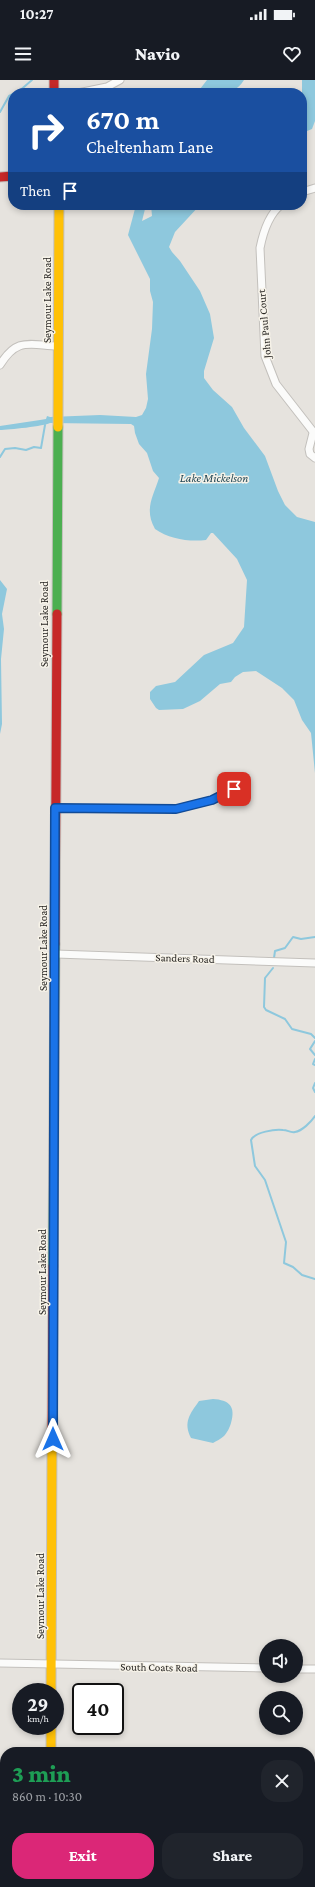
<!DOCTYPE html>
<meta charset="utf-8">
<style>
:root{--surface:#171b24;--page:#20242c;--text:#f1f3f6;--muted:#9ea1a6;--accent:#db2777}
body{margin:0;font-family:"Crimson Pro",serif;background:var(--page);color:var(--text);height:100vh;display:flex;flex-direction:column;font-size:15px;white-space:nowrap}
*{box-sizing:border-box;margin:0}
p{font-size:13px;color:var(--muted)}
.icon{flex:none;width:22px;height:22px;fill:none;stroke:currentColor;stroke-width:2;stroke-linecap:round;stroke-linejoin:round}
.map{position:relative;flex:1;overflow:hidden}
.panel{position:absolute;left:0px;top:1667px;width:315px;height:140px;display:flex;flex-direction:column;background:var(--surface);border-radius:16px 16px 0 0;box-shadow:0 2px 6px #0003}
.panel>*{flex:none}
.banner{position:absolute;left:8px;top:8px;width:299px;height:122px;border-radius:16px;box-shadow:0 2px 6px #0003;background:#1a4fa0;color:#fff;overflow:hidden}
.buttons{position:absolute;left:259px;top:1559px;display:grid;gap:8px}
.buttons a{display:grid;place-items:center;width:44px;height:44px;border-radius:50%;background:var(--surface);box-shadow:0 2px 6px #0003;font-size:20px}
.speed{position:absolute;left:12px;top:1603px;display:flex;gap:8px;font-size:20px;font-weight:700;text-align:center}
.speed>*{display:grid;place-content:center;width:52px;height:52px;border-radius:50%;background:var(--surface);box-shadow:0 2px 6px #0003;line-height:1}
.speed small{font-size:10px;font-weight:400}
.speed .limit{border:2px solid #111;border-radius:6px;background:#fff;color:#111}
.pin{position:absolute;display:grid;place-items:center;width:34px;height:34px;color:#fff;margin:-17px;border-radius:8px;box-shadow:0 2px 6px #0006}
.me{position:absolute;width:44px;margin:-22px;rotate:0deg;stroke-linejoin:round;filter:drop-shadow(0 0 3px #0008)}
.turn{display:flex;align-items:center;gap:14px;height:84px;padding:0 12px;font-size:18px}
.turn .icon{width:52px;height:52px;stroke-width:2.5}
.turn b{display:block;font-size:28px;line-height:34px}
.then{display:flex;align-items:center;height:38px;padding:0 12px;background:#0003;gap:8px;font-size:15px}
.round{display:grid;place-items:center;flex:none;width:42px;height:42px;border-radius:16px;background:var(--page)}
.headline{display:flex;align-items:center;justify-content:space-between;height:68px;padding:0 12px}
h1{font-size:24px;font-weight:800;line-height:30px;color:#1e9e55}
.cta{display:flex;gap:8px;margin-top:auto;padding:8px 12px}
.cta a{flex:1;height:46px;border-radius:16px;background:var(--accent);color:#fff;font-size:16px;font-weight:800;line-height:46px;text-align:center}
.cta a+a{background:var(--page);color:var(--text)}
.status{display:flex;justify-content:space-between;align-items:center;height:28px;padding:0 20px;background:var(--surface);direction:ltr}
.status svg{height:11px;fill:currentColor}
header{display:flex;justify-content:space-between;align-items:center;height:52px;padding:0 12px;background:var(--surface);font-size:18px;font-weight:800}
.map>svg:first-child{display:block}
.green{fill:#d4dbbd}
.water{fill:#8ec8dd}
.lines{fill:none;stroke-linecap:round;stroke-linejoin:round}
.stream{stroke:#8ec8dd;stroke-width:2}
.street-casing{stroke:#c3c0bc;stroke-width:9}
.fast-casing{stroke:#c3c0bc;stroke-width:11}
.slow-casing{stroke:#c3c0bc;stroke-width:11}
.jam-casing{stroke:#c3c0bc;stroke-width:11}
.street{stroke:#fbfbfa;stroke-width:7}
.fast{stroke:#4caf50;stroke-width:9}
.slow{stroke:#ffc107;stroke-width:9}
.jam{stroke:#c62828;stroke-width:9}
.route-casing{stroke:#114b97;stroke-width:10}
.route{stroke:#1a73e8;stroke-width:7}
.labels{text-anchor:middle;dominant-baseline:central;stroke-width:3;stroke-linejoin:round;paint-order:stroke}
.street-label{font-size:11px;fill:#282623;stroke:#f6f2e8}
.water-label{font-size:12px;font-style:italic;fill:#1f4554;stroke:#f6f2e8}
</style>
<div class="status"><b>10:27</b><svg viewBox="0 0 49 12"><path d="M0 12V9h3v3zM5 12V6h3v6zM10 12V3h3v9zM15 12V0h3v12zM26 1h20v11H26zM47 4h2v5h-2z"/></svg></div>
<header><svg class="icon" aria-label="menu" viewBox="0 0 24 24"><path d="M4 6h16M4 12h16M4 18h16"/></svg>Navio<svg class="icon" aria-label="heart" viewBox="0 0 24 24"><path d="M12 20l-8-8c-3-5 5-10 8-4 3-6 11-1 8 4z"/></svg></header>
<div class="map">
<svg width="315" height="1807" viewBox="0 0 315 1807">
<rect width="100%" height="100%" fill="#e6e3de"/>
<polygon class="green" points="46,1802 144,1802 146,1807 42,1807"/>
<g class="water">
<path d="M207,0h37c-11,18 -29,13 -47,13z"/>
<polygon points="302,0 315,0 315,41 312,49 302,53"/>
<path d="M136,125h10l-4,16 10,-5 -1,-11h5l5,4 11,-1 6,-3h22l-25,27 -6,15 3,5 8,9 20,30 10,23 4,24 -10,33v7l9,12 19,17 12,21 21,28 13,35 7,14 12,12 18,5v251l-4,-40 -9,-13 -8,-20 -12,-12 -26,-17 -13,1 -8,5 -4,5 -11,2 -20,17 -17,8 -24,1 -3,-2 -6,-9v-7l6,-6 19,-4 29,-27 29,-12 11,-16 3,-47 -10,-21 -24,-26h-2l-5,7c-17,2 -37,-1 -51,-11 -11,-20 -2,-32 4,-51l-6,-7 -6,-18 -8,-9 -4,-11 -1,-7 -3,-2 -81,-1c-5,3 -42,7 -50,7v-4l40,-6 6,-1 1,-3 3,1 50,-2 36,2 6,-2 4,-7 2,-9 -2,-25 6,-45 1,-27 -3,-11v-12l-22,-44z"/>
<polygon points="0,500 7,509 2,534 4,549 1,579 2,644 0,654"/>
<path d="M213,1319c16,1 23,7 18,24 -1,4 -4,10 -7,13 -3,3 -8,5 -11,7l-22,-5c-8,-16 -1,-24 8,-37z"/>
</g>
<g class="lines">
<g class="stream">
<polyline points="17,13 32,0"/>
<polyline points="0,32 9,16 13,14"/>
<polyline points="0,377 5,369 15,368 26,370 34,367 41,368 45,345"/>
<polyline points="274,878 275,871 285,868 293,857 301,859 315,857"/>
<polyline points="273,888 265,898 264,927 266,930 285,939 292,949 311,954 315,958"/>
<polyline points="315,961 310,969 315,975"/>
<polyline points="315,979 313,984 315,985"/>
<polyline points="315,1003 313,1008 315,1012"/>
<path d="M315,1036c-4,6 -13,15 -20,16 -5,1 -7,-2 -12,-2 -8,-1 -28,2 -32,10l4,26 10,14 21,62 -2,21 9,4 9,8 13,4"/>
</g>
<defs>
<g id="street">
<polyline points="78,13 107,7 120,0"/>
<polyline points="302,112 315,108"/>
<path d="M281,125c-13,10 -18,28 -21,43l5,108 11,28 39,50"/>
<path d="M0,285c17,-28 29,-20 58,-19"/>
<polyline points="313,353 309,369 310,374 315,378"/>
<polyline points="55,728 176,729 212,720 234,709"/>
<polyline points="56,874 315,883"/>
<polyline points="0,1583 266,1588"/>
<polyline points="296,1589 315,1589"/>
<polyline points="282,1802 290,1807"/>
</g>
<g id="fast">
<polyline points="57,534 58,347"/>
<polyline points="53,1186 55,864"/>
</g>
<g id="slow">
<polyline points="58,347 59,125"/>
<polyline points="51,1612 52,1361"/>
<polyline points="51,1646 51,1672"/>
<polyline points="32,1807 34,1802"/>
</g>
<g id="jam">
<polyline points="54,0 54,13"/>
<polyline points="0,97 13,96"/>
<polyline points="55,864 57,534"/>
<polyline points="52,1361 53,1186"/>
</g>
</defs>
<use href="#street" class="street-casing"/>
<use href="#fast" class="fast-casing"/>
<use href="#slow" class="slow-casing"/>
<use href="#jam" class="jam-casing"/>
<use href="#street" class="street"/>
<use href="#fast" class="fast"/>
<use href="#slow" class="slow"/>
<use href="#jam" class="jam"/>
</g>
<g class="lines">
<defs>
<polyline id="route" points="53,1359 55,728 176,729 212,720 234,709"/>
</defs>
<use href="#route" class="route-casing"/>
<use href="#route" class="route"/>
</g>
<g class="labels">
<g class="street-label">
<text transform="translate(47 220) rotate(-90)">Seymour Lake Road</text>
<text transform="translate(264 244) rotate(-95)">John Paul Court</text>
<text transform="translate(44 544) rotate(-90)">Seymour Lake Road</text>
<text transform="translate(43 868) rotate(-90)">Seymour Lake Road</text>
<text transform="translate(185 878) rotate(2)">Sanders Road</text>
<text transform="translate(42 1192) rotate(-90)">Seymour Lake Road</text>
<text transform="translate(40 1516) rotate(-90)">Seymour Lake Road</text>
<text transform="translate(159 1587) rotate(1)">South Coats Road</text>
</g>
<g class="water-label">
<text x="214" y="398">Lake Mickelson</text>
</g>
</g>
</svg>
<div class="buttons">
<a><svg class="icon" aria-label="sound" viewBox="0 0 24 24"><path d="M4 9h4l5-4v14l-5-4H4zM17 9q2 3 0 6"/></svg></a>
<a><svg class="icon" aria-label="search" viewBox="0 0 24 24"><circle cx="10" cy="10" r="6"/><path d="M15 15l6 6"/></svg></a>
</div>
<div class="speed"><div>29<small>km/h</small></div><div class="limit">40</div></div>
<div class="pin" style="left:234px;top:709px;background:#d93025"><svg class="icon" aria-label="arrive" viewBox="0 0 24 24"><path d="M6 21V4h12l-3 4 3 4H6"/></svg></div>
<svg class="me" style="left:53px;top:1359px" viewBox="-20 -20 40 40"><path d="M0-17L14 15 0 8-14 15z" fill="#1a73e8" stroke="#fff" stroke-width="4"/></svg>
<div class="banner">
<div class="turn"><svg class="icon" aria-label="right" viewBox="0 0 24 24"><path d="M7 20v-9h11M14 6l5 5-5 5"/></svg><div><b>670 m</b>Cheltenham Lane</div></div>
<div class="then">Then<svg class="icon" aria-label="arrive" viewBox="0 0 24 24"><path d="M6 21V4h12l-3 4 3 4H6"/></svg></div>
</div>
<section class="panel">
<div class="headline"><div><h1>3 min</h1><p>860 m · 10:30</p></div><a class="round"><svg class="icon" aria-label="close" viewBox="0 0 24 24"><path d="M6 6l12 12M18 6L6 18"/></svg></a></div>
<div class="cta"><a>Exit</a><a>Share</a></div>
</section>
</div>
